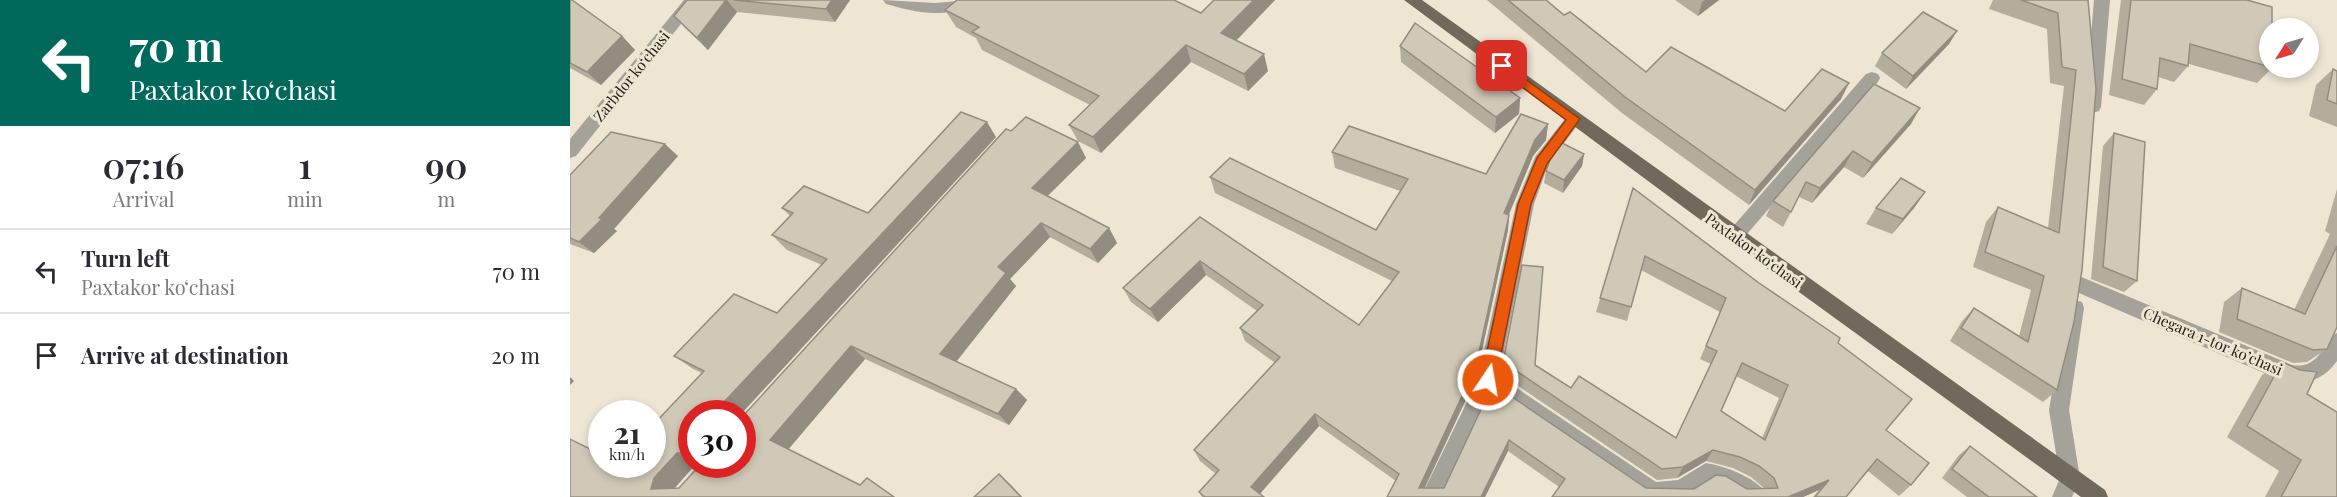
<!DOCTYPE html>
<meta charset="utf-8">
<style>
:root{--surface:#fff;--page:#f7f7f7;--text:#2b2b33;--muted:#7c7c81;--line:#e1e1e2}
body{margin:0;font-family:"Playfair Display",serif;background:var(--page);color:var(--text);height:100vh;display:flex;flex-direction:column;font-size:22px;white-space:nowrap}
*{box-sizing:border-box;margin:0}
p{font-size:20px;color:var(--muted)}
.icon{flex:none;width:33px;height:33px;fill:none;stroke:currentColor;stroke-width:2;stroke-linecap:round;stroke-linejoin:round}
.map{position:relative;flex:1;overflow:hidden}
.sheet{display:flex;flex-direction:column;background:var(--surface);width:570px}
.sheet>*{flex:none}
.hud{background:#00695c;color:#fff;overflow:hidden}
.needle{width:39px;rotate:233deg}
.tools{position:absolute;left:1689px;top:18px;display:grid;gap:12px}
.tools a{display:grid;place-items:center;width:60px;height:60px;border-radius:50%;background:var(--surface);box-shadow:0 3px 9px #0003;font-size:30px}
.speed{position:absolute;left:18px;top:400px;display:flex;gap:12px;font-size:30px;font-weight:700;text-align:center}
.speed>*{display:grid;place-content:center;width:78px;height:78px;border-radius:50%;background:var(--surface);box-shadow:0 3px 9px #0003;line-height:1}
.speed small{font-size:15px;font-weight:400}
.speed .limit{border:9px solid #d22;background:#fff;color:#111}
.pin{position:absolute;display:grid;place-items:center;width:51px;height:51px;color:#fff;margin:-26px;border-radius:12px;box-shadow:0 3px 9px #0006}
.me{position:absolute;width:66px;margin:-33px;rotate:12deg;stroke-linejoin:round;filter:drop-shadow(0 0 4px #0008)}
.turn{display:flex;align-items:center;gap:21px;height:126px;padding:0 30px;font-size:27px}
.turn .icon{width:78px;height:78px;stroke-width:2.5}
.turn b{display:block;font-size:42px;line-height:51px}
.eta{display:flex;justify-content:space-evenly;align-items:center;height:102px;text-align:center}
.eta b{font-size:36px;font-weight:600;line-height:42px}
ul{padding:0;list-style:none}
li{display:flex;align-items:center;gap:18px;height:84px;padding:0 30px;border-top:2px solid var(--line)}
li div{flex:1}
li b{display:block;font-size:22px}
li em{font-style:normal}
main{display:flex;flex:1;min-height:0}
.map>svg:first-child{display:block}
.lines{fill:none;stroke-linecap:round;stroke-linejoin:round}
.minor{fill:#a5a29a;fill-rule:evenodd}
.major{fill:#706a5c;fill-rule:evenodd}
.wall{fill:#b4ad9d;fill-rule:evenodd}
.shaded-wall{fill:#928d80}
.building{fill:#d1c9b7;stroke:#928d80;stroke-width:1.5;fill-rule:evenodd}
.route{fill:#ea580c;stroke:#983908;stroke-width:1.5}
.labels{text-anchor:middle;dominant-baseline:central;stroke-width:6;stroke-linejoin:round;paint-order:stroke}
.street-label{font-size:15px;fill:#25221c;stroke:#eee5d3}
</style>
<main>
<section class="sheet">
<div class="hud">
<div class="turn"><svg class="icon" aria-label="left" viewBox="0 0 24 24"><path d="M17 20v-9H6M10 6l-5 5 5 5"/></svg><div><b>70 m</b>Paxtakor koʻchasi</div></div>
</div>
<div class="eta">
<div><b>07:16</b><p>Arrival</p></div>
<div><b>1</b><p>min</p></div>
<div><b>90</b><p>m</p></div>
</div>
<ul>
<li><svg class="icon" aria-label="left" viewBox="0 0 24 24"><path d="M17 20v-9H6M10 6l-5 5 5 5"/></svg><div><b>Turn left</b><p>Paxtakor koʻchasi</p></div><em>70 m</em></li>
<li><svg class="icon" aria-label="arrive" viewBox="0 0 24 24"><path d="M6 21V4h12l-3 4 3 4H6"/></svg><div><b>Arrive at destination</b></div><em>20 m</em></li>
</ul>
</section>
<div class="map">
<svg width="1767" height="497" viewBox="0 0 1767 497">
<rect width="100%" height="100%" fill="#eee5d3"/>
<g class="lines">
<g class="minor">
<polygon points="114,0 130,0 6,156 0,158 0,139"/>
<path d="M313,0l52,3 35,-3c-17,23 -63,10 -84,4z"/>
<polygon points="1524,0 1540,0 1531,107 1529,111 1523,113 1517,111 1515,107"/>
<polygon points="1302,72 1308,74 1310,78 1308,82 1171,241 1165,243 1159,241 1156,236 1159,231 1296,74"/>
<path d="M1004,113l6,2 2,4 -34,46 -14,39 -35,172 157,106 22,-2 28,-17c19,3 55,16 62,34h-29l-19,-12 -11,-2 -21,14h-46l-151,-104 -49,104h-21l57,-118 38,-175 19,-47 33,-42z"/>
<path d="M1509,276l213,89c20,4 31,-12 38,-29l7,-3v28c-15,21 -33,24 -57,19l-208,-90 -2,-6 2,-6z"/>
<polygon points="1505,300 1512,302 1514,308 1499,410 1510,478 1502,497 1482,497 1490,478 1479,410 1496,308 1498,302"/>
</g>
<polygon class="major" points="834,0 852,0 1535,490 1538,497 1511,497 1159,241"/>
</g>
<g class="wall">
<polygon points="0,0 52,36 65,50 31,85 0,68"/>
<polygon points="117,0 280,0 265,22 167,12 138,50 115,28 104,16"/>
<polygon points="705,0 666,41 698,71 678,91 621,62 531,153 508,141 499,125 520,105 412,50 406,38 386,27 375,10 631,13"/>
<polygon points="917,0 976,0 994,15 1076,72 1215,111 1279,83 1271,99 1179,205 1052,113"/>
<polygon points="1105,0 1149,0 1128,16"/>
<polygon points="1423,0 1518,0 1487,390 1473,402 1380,341 1392,321 1404,308 1449,336 1461,290 1403,267 1416,222 1428,207 1478,228 1494,86 1480,83 1477,29 1419,9"/>
<polygon points="1551,0 1677,0 1700,28 1700,68 1702,68 1687,83 1619,64 1618,66 1604,82 1588,77 1587,89 1574,105 1539,95"/>
<polygon points="1387,31 1379,44 1336,89 1305,66 1312,53"/>
<polygon points="830,46 950,98 949,114 925,133 831,62"/>
<polygon points="1763,69 1767,71 1767,127 1739,116 1746,85"/>
<polygon points="1304,84 1341,124 1293,178 1274,167 1242,203 1229,197 1213,227 1196,216 1203,201"/>
<path d="M951,114l27,10 -2,16 -13,16 -24,59 -1,15 -32,148 -51,110h19l49,-104 153,104 48,1 22,-14 10,1 21,13h18l-14,-12 -18,-9 -27,-7 -29,17 -20,2 -155,-105 1,-13 19,-97 21,2 -8,98 36,23 8,-12 97,62 35,-74 -11,-5 20,-47 -79,-42 -14,51 -31,-9 37,-124 126,95 81,55 -2,5 74,56 -26,31 43,33 -18,22 -12,11 -31,-25 -22,26h-33l6,-7 -16,7h-251l7,-10 -51,-36 -23,46h-98l9,-16 -77,-55 -59,68 4,3h-62l-3,-5 17,-18 -16,-13 -6,-11 81,-87 -30,-22 -5,-13 17,-17 -51,-36 -48,47 -27,-20 -8,-14 77,-71 159,108 33,-44 -177,-88 -5,-16 20,-19 146,72 24,-39 -65,-23 -3,-16 17,-26 137,48zM1166,376l43,22 -17,40 -41,-27z"/>
<polygon points="1544,133 1567,281 1554,292 1521,279 1533,146"/>
<polygon points="426,137 171,414 122,414 122,465 125,465 104,488 109,488 172,417 516,158 478,196 539,228 547,243 528,263 480,237 440,279 446,286 386,362 446,389 457,400 439,425 295,359 218,449 290,485 324,497 0,497 32,465 82,465 132,373 123,369 104,356 207,313 252,265 217,250 202,235 220,216 212,208 298,213"/>
<polygon points="1014,154 1012,166 993,193 974,183 976,171"/>
<polygon points="108,156 44,229 47,231 24,253 0,244 0,175"/>
<polygon points="1767,189 1767,327 1757,349 1737,362 1723,363 1649,332 1654,302 1672,288 1724,310 1760,234 1755,231"/>
<polygon points="1355,192 1344,208 1322,234 1296,224 1306,208"/>
<polygon points="1712,362 1737,394 1767,497 1695,497 1709,471 1657,437 1692,375"/>
<polygon points="1400,446 1467,497 1397,497 1372,478 1389,455"/>
</g>
<g class="shaded-wall">
<polygon points="156,0 157,0 167,12 138,50 127,38"/>
<polygon points="262,0 280,0 265,22 256,9"/>
<polygon points="684,0 705,0 656,51 651,33"/>
<polygon points="1135,0 1149,0 1128,16 1132,2"/>
<polygon points="1387,31 1379,44 1336,89 1343,76"/>
<polygon points="52,36 65,50 31,85 17,72"/>
<polygon points="616,45 621,62 531,153 523,137"/>
<polygon points="694,54 698,71 678,91 674,74"/>
<polygon points="1279,83 1271,99 1179,205 1185,190"/>
<polygon points="950,98 949,114 925,133 926,117"/>
<polygon points="1350,108 1341,124 1293,178 1302,163"/>
<polygon points="417,122 426,137 171,414 152,414 153,403"/>
<polygon points="978,124 976,140 963,156 933,228 934,213 965,140"/>
<polygon points="508,142 516,158 471,202 462,188"/>
<polygon points="95,144 108,156 44,229 47,231 24,253 9,242 29,218"/>
<polygon points="1283,151 1274,167 1242,203 1250,188"/>
<polygon points="1014,154 1012,166 993,193 994,180"/>
<polygon points="1355,192 1344,208 1322,234 1333,219"/>
<polygon points="939,215 938,230 906,378 850,497 849,488"/>
<polygon points="471,223 480,237 440,279 446,286 382,367 370,354 428,267"/>
<polygon points="539,228 547,243 528,263 520,249"/>
<polygon points="630,261 636,275 588,322 580,309"/>
<polygon points="281,346 295,359 217,451 200,440"/>
<polygon points="0,377 4,381 0,385"/>
<polygon points="446,389 457,400 439,425 428,414"/>
<polygon points="745,414 749,426 687,497 681,487"/>
<polygon points="939,440 938,451 915,497 911,497"/>
<polygon points="1143,450 1136,461 1107,478 1113,467"/>
<polygon points="107,453 122,461 122,465 125,465 104,489 81,489 84,478"/>
<polygon points="429,474 441,485 452,497 451,497"/>
<polygon points="1259,480 1249,490 1233,497 1218,497"/>
</g>
<g class="building">
<polygon points="0,0 2,0 52,36 17,72 0,63"/>
<polygon points="117,0 156,0 127,38 104,16"/>
<polygon points="164,0 262,0 256,9"/>
<polygon points="387,0 604,0 631,13 644,0 684,0 651,33 694,54 674,74 616,45 523,137 499,125 529,96 402,32 409,27 375,10"/>
<polygon points="938,0 976,0 994,15 1000,12 1076,72 1101,47 1215,111 1252,69 1279,83 1185,190 1055,97"/>
<polygon points="1451,0 1518,0 1526,89 1512,270 1504,322 1487,390 1391,328 1404,308 1458,342 1474,276 1415,252 1428,207 1489,233 1506,70 1492,67 1488,13"/>
<polygon points="1561,0 1677,0 1702,7 1702,28 1700,28 1700,67 1620,44 1618,66 1590,58 1587,89 1552,79"/>
<polygon points="1353,12 1387,31 1343,76 1312,53"/>
<polygon points="845,23 950,98 926,117 830,46"/>
<polygon points="1763,69 1767,71 1767,104 1757,100"/>
<polygon points="1304,84 1350,108 1302,163 1283,151 1250,188 1236,182 1221,212 1203,201"/>
<polygon points="391,112 417,122 153,403 152,414 122,414 122,453 107,453 84,478 81,489 109,488 130,465 172,465 172,417 436,129 441,131 456,117 508,142 462,188 539,228 520,249 471,223 428,267 436,273 370,354 446,389 428,414 281,346 200,440 290,485 297,478 324,497 0,497 0,439 32,455 32,465 82,465 82,426 134,371 104,356 164,294 207,313 257,259 202,235 223,213 212,208 234,186 298,213"/>
<path d="M951,114l27,10 -13,16 -31,73 5,2 -33,151 -57,122h25l49,-104 153,104 48,1 22,-14 10,1 21,13 31,-1 -4,-10 -15,-12 -19,-9 -27,-7 -30,17 -21,2 -159,-107 19,-97 21,2 -8,98 36,23 8,-12 97,62 41,-87 -11,-5 20,-48 -81,-42 -14,51 -31,-9 33,-110 126,95 81,55 -2,5 74,56 -26,31 43,33 -18,22 -34,-26 -31,38h-31l14,-17 -41,17h-236l13,-18 -56,-39 -28,57h-94l12,-23 -84,-60 -64,73 13,10h-59l-6,-5 20,-22 -25,-20 86,-93 -40,-29 23,-23 -63,-44 -50,48 -27,-21 77,-71 159,108 40,-53 -189,-95 20,-19 146,72 32,-51 -76,-27 17,-26 137,48zM1172,363l46,22 -23,55 -44,-29z"/>
<polygon points="41,132 95,144 29,218 32,219 9,242 0,238 0,175"/>
<polygon points="1544,133 1575,142 1567,281 1533,267"/>
<polygon points="990,142 1014,154 994,180 976,171 982,154"/>
<polygon points="1331,178 1355,192 1333,219 1306,208"/>
<polygon points="1767,246 1767,327 1757,349 1743,350 1667,319 1672,288 1735,314"/>
<polygon points="1712,362 1730,370 1747,372 1737,394 1767,412 1767,497 1711,497 1731,460 1677,426"/>
<polygon points="1400,446 1467,497 1419,497 1382,469"/>
<polygon points="429,474 451,497 404,497"/>
</g>
<polygon class="route" points="932,62 1010,119 977,164 961,204 926,380 924,384 918,386 913,384 911,380 948,204 967,158 996,120 928,69 926,66"/>
<g class="labels">
<g class="street-label">
<text transform="translate(61 76) rotate(-51)">Zarbdor koʻchasi</text>
<text transform="translate(1184 250) rotate(36)">Paxtakor koʻchasi</text>
<text transform="translate(1643 341) rotate(23)">Chegara 1-tor koʼchasi</text>
</g>
</g>
</svg>
<div class="tools">
<a><svg class="needle" viewBox="-14 -14 28 28"><path d="M0-13l5 13h-10z" fill="#e53935"/><path d="M0 13l5-13h-10z" fill="#7c7c81"/></svg></a>
</div>
<div class="speed"><div>21<small>km/h</small></div><div class="limit">30</div></div>
<div class="pin" style="left:932px;top:66px;background:#d93025"><svg class="icon" aria-label="arrive" viewBox="0 0 24 24"><path d="M6 21V4h12l-3 4 3 4H6"/></svg></div>
<svg class="me" style="left:918px;top:380px" viewBox="-20 -20 40 40"><circle r="17" fill="#ea580c" stroke="#fff" stroke-width="3"/><path d="M0-11L8 9 0 5-8 9z" fill="#fff"/></svg>
</div>
</main>
